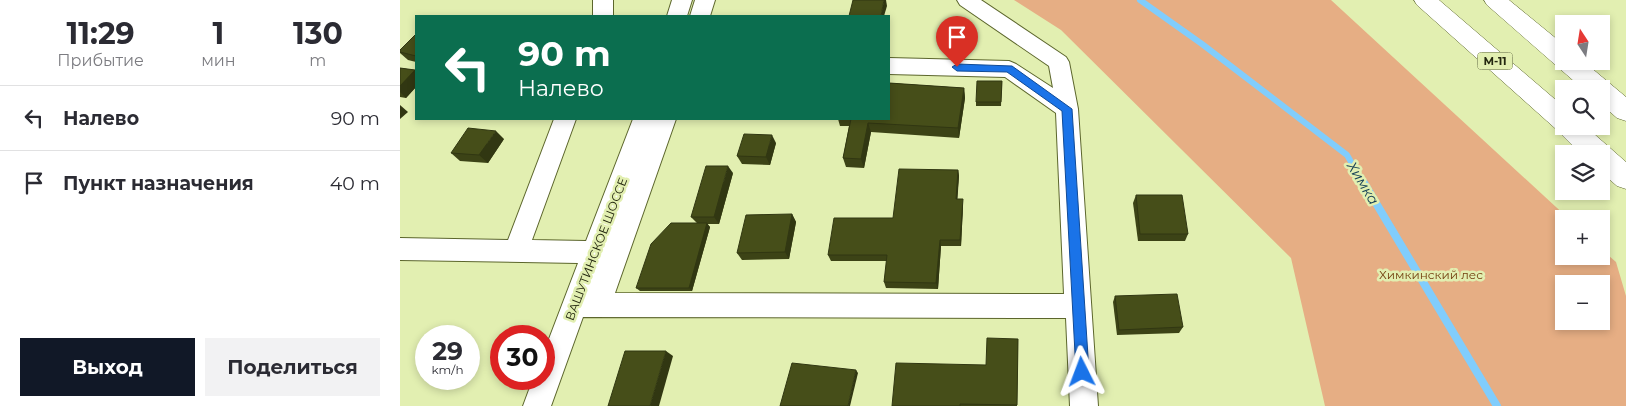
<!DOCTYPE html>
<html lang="ru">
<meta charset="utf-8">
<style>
:root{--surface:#fff;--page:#f2f2f3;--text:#2b2b33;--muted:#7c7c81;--line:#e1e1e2;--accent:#111827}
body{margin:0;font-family:Montserrat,sans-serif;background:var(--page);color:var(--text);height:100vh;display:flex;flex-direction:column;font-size:19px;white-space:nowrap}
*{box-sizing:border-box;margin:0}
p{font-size:16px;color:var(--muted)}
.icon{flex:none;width:28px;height:28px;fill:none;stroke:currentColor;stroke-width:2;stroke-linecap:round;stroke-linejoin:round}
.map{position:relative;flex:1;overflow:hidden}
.panel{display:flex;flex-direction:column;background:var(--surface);width:400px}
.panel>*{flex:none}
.guide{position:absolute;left:15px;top:15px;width:475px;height:105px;border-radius:0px;box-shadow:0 2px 8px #0003;background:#0b6e4f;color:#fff;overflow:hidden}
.needle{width:32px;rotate:348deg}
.controls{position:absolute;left:1155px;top:15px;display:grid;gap:10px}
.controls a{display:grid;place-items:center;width:55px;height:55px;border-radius:0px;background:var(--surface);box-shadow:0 2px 8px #0003;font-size:25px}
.speed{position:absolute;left:15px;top:325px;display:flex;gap:10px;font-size:25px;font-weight:700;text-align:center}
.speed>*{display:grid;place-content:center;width:65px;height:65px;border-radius:50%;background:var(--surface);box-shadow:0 2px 8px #0003;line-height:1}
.speed small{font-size:12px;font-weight:400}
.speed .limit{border:8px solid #d22;background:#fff;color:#111}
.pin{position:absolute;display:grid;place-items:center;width:42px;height:42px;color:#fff;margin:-51px -21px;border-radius:50% 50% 50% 0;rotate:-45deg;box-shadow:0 0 5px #0007}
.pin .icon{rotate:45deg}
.me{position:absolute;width:55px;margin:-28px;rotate:357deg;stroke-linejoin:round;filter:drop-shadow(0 0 4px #0008)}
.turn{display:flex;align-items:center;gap:18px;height:105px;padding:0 20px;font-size:22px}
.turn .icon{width:65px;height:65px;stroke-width:2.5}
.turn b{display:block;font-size:35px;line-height:42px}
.eta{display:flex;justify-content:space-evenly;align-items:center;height:85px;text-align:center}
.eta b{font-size:30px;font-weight:700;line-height:35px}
.primary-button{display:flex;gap:10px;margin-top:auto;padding:10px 20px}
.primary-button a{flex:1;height:58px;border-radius:0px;background:var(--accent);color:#fff;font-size:20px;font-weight:700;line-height:58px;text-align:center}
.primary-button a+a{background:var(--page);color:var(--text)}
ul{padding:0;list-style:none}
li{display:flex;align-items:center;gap:15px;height:65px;padding:0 20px;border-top:1px solid var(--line)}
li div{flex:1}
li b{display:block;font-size:19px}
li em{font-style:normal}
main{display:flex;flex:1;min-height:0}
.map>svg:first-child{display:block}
.green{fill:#e6ae84;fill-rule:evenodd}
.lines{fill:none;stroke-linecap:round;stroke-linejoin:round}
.stream-far1{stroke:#81cdfc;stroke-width:6}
.stream{stroke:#81cdfc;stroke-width:8}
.minor-casing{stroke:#5c662c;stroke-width:2}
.highway-casing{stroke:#5c662c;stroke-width:1}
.minor{fill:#fff;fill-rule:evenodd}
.highway{fill:#fff;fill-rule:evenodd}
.wall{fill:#3c4316}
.shaded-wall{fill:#313712}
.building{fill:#464e19;stroke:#313712}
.route{fill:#1a73e8;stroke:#114b97}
.labels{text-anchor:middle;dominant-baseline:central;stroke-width:5;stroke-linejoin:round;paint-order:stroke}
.shield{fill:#e2efb1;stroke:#5c6340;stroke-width:1}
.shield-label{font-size:11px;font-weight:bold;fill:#23270f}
.street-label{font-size:12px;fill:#23270f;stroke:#e2efb1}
.park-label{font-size:12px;fill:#723e0e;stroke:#e2efb1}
.water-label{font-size:14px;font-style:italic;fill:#133e55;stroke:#e2efb1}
</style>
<main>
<section class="panel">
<div class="eta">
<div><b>11:29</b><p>Прибытие</p></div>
<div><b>1</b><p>мин</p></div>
<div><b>130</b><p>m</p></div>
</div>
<ul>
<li><svg class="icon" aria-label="left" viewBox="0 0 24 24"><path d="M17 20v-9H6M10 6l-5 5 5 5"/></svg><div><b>Налево</b></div><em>90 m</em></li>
<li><svg class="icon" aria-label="arrive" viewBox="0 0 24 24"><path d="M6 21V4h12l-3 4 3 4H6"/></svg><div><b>Пункт назначения</b></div><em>40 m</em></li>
</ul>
<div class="primary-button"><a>Выход</a><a>Поделиться</a></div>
</section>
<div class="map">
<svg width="1226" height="406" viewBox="0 0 1226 406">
<rect width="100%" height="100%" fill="#e2efb1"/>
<path class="green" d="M614,0h317l238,219h-5v37h37v-7l15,13 10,34v110h-301l-34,-148 -230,-228zM1164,284h37v37h-37z"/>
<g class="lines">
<polyline class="stream-far1" points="740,0 802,44 947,155 964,184"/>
<polyline class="stream" points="964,183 1097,406"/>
<defs>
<g id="minor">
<rect x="193" y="0" width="20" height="16"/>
<polygon points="272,0 292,0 287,16 267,16"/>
<polygon points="295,0 315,0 310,16 290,16"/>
<polygon points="557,0 581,0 666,57 669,62 678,109 698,406 670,406 666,318 183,317 151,406 123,406 133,379 144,379 144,352 178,263 0,260 0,238 108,240 154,119 176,119 132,240 186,241 233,119 276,119 215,293 664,294 656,113 605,77 489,74 489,58 609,61 616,64 653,88 649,66 560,5"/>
</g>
<g id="highway">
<polygon points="1014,0 1039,0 1164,107 1164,126 1185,126 1226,162 1226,189 1217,186 1201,172 1201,154 1181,154 1157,130 1017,5"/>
<polygon points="1084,0 1109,0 1164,45 1164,61 1183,61 1226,97 1226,121 1217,118 1201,104 1201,89 1183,89 1087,5"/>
</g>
</defs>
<use href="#minor" class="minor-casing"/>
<use href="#highway" class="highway-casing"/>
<use href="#minor" class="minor"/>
<use href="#highway" class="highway"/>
</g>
<g class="wall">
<polygon points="16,34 16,62 8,60 0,53 0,50"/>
<polygon points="0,68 15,70 16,72 16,87 6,98 0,97"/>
<polygon points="602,81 601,106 576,106 576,102"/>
<polygon points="489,83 564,88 565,98 559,138 471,132 464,168 446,167 443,158 449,126 440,126 438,119 489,119"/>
<polygon points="104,139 88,163 60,161 51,153"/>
<polygon points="376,143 370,165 342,164 337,156"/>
<polygon points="558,170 559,176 557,199 563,206 561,246 541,246 538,289 486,288 484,282 487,261 431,261 428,255 493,218"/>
<polygon points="333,173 319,224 307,224 310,227 292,291 240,291 236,288 297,223 291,217"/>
<polygon points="736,195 788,234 785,241 738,241 733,203"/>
<polygon points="392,214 396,222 389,259 342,260 337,253"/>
<polygon points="715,296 783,327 779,333 717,335 713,302"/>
<polygon points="618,339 617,406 492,406 586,365"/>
</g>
<g class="shaded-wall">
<polygon points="484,0 486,0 487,6 484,16 481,16"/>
<polygon points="15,70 16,72 16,87 6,98 0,92 0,86"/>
<polygon points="564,88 565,98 559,138 558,128"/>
<polygon points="0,105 8,112 0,119"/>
<polygon points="468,123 471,132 464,168 461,159"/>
<polygon points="96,131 104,139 88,163 79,155"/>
<polygon points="372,135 376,143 370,165 366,157"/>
<polygon points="328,166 333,173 319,224 314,217"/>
<polygon points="558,170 559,176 557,206 556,199"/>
<polygon points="563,199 563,206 561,246 560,240"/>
<polygon points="392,214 396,222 389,259 385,252"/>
<polygon points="307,223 310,227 292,291 289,288"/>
<polygon points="540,240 541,246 538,289 536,283"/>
<polygon points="266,351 273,356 259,406 250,406"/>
<polygon points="456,370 458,373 450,406 448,406"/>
</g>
<g class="building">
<polygon points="453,0 484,0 481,16 449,16"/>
<polygon points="16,34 16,56 0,52 0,50"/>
<polygon points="0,68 15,70 0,86"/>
<polygon points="577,81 602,81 601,102 576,102"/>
<polygon points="489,83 564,88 558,128 468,123 461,159 443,158 451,119 489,119"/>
<polygon points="68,128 96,131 79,155 51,153"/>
<polygon points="344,134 372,135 366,157 337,156"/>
<polygon points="306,166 328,166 314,217 291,217"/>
<polygon points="499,169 558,170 556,199 563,199 560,240 540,240 536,283 484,282 487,255 428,255 434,218 493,218"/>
<polygon points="736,195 782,195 788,234 740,234"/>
<polygon points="392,214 385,252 337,253 346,215"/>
<polygon points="271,223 307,223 289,288 236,288 251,244"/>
<polygon points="777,294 783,327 719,330 715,296"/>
<polygon points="587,338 618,339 617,405 560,404 560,406 492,406 496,363 586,365"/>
<polygon points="225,351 266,351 250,406 208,406"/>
<polygon points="392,363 456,370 448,406 380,406"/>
</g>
<polygon class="route" points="557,64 612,66 672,109 689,372 687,377 682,379 678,377 676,372 662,111 607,72 557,71 552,67"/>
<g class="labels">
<rect class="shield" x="1077.5" y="52.5" width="35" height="17" rx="4"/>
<g class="shield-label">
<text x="1095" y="61">М-11</text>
</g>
<g class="street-label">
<text transform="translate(196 249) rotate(-69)">ВАШУТИНСКОЕ ШОССЕ</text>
</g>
<g class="park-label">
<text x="1031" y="274">Химкинский лес</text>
</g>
<g class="water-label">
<text transform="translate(963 183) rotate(59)">Химка</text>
</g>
</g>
</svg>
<div class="controls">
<a><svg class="needle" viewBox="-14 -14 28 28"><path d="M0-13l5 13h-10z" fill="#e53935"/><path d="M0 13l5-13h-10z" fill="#7c7c81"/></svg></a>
<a><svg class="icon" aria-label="search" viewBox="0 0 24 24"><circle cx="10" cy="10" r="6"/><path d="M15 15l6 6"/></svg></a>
<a><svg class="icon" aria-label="layers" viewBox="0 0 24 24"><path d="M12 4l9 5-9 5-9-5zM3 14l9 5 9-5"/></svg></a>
<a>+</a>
<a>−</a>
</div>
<div class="speed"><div>29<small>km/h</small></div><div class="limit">30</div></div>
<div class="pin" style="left:557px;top:67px;background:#d93025"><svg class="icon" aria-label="arrive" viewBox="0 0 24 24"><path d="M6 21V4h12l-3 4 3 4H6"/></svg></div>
<svg class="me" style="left:682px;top:372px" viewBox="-20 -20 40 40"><path d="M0-17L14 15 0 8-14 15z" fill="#1a73e8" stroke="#fff" stroke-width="4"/></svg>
<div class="guide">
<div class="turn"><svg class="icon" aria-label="left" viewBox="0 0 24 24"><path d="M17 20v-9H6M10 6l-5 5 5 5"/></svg><div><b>90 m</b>Налево</div></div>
</div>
</div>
</main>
